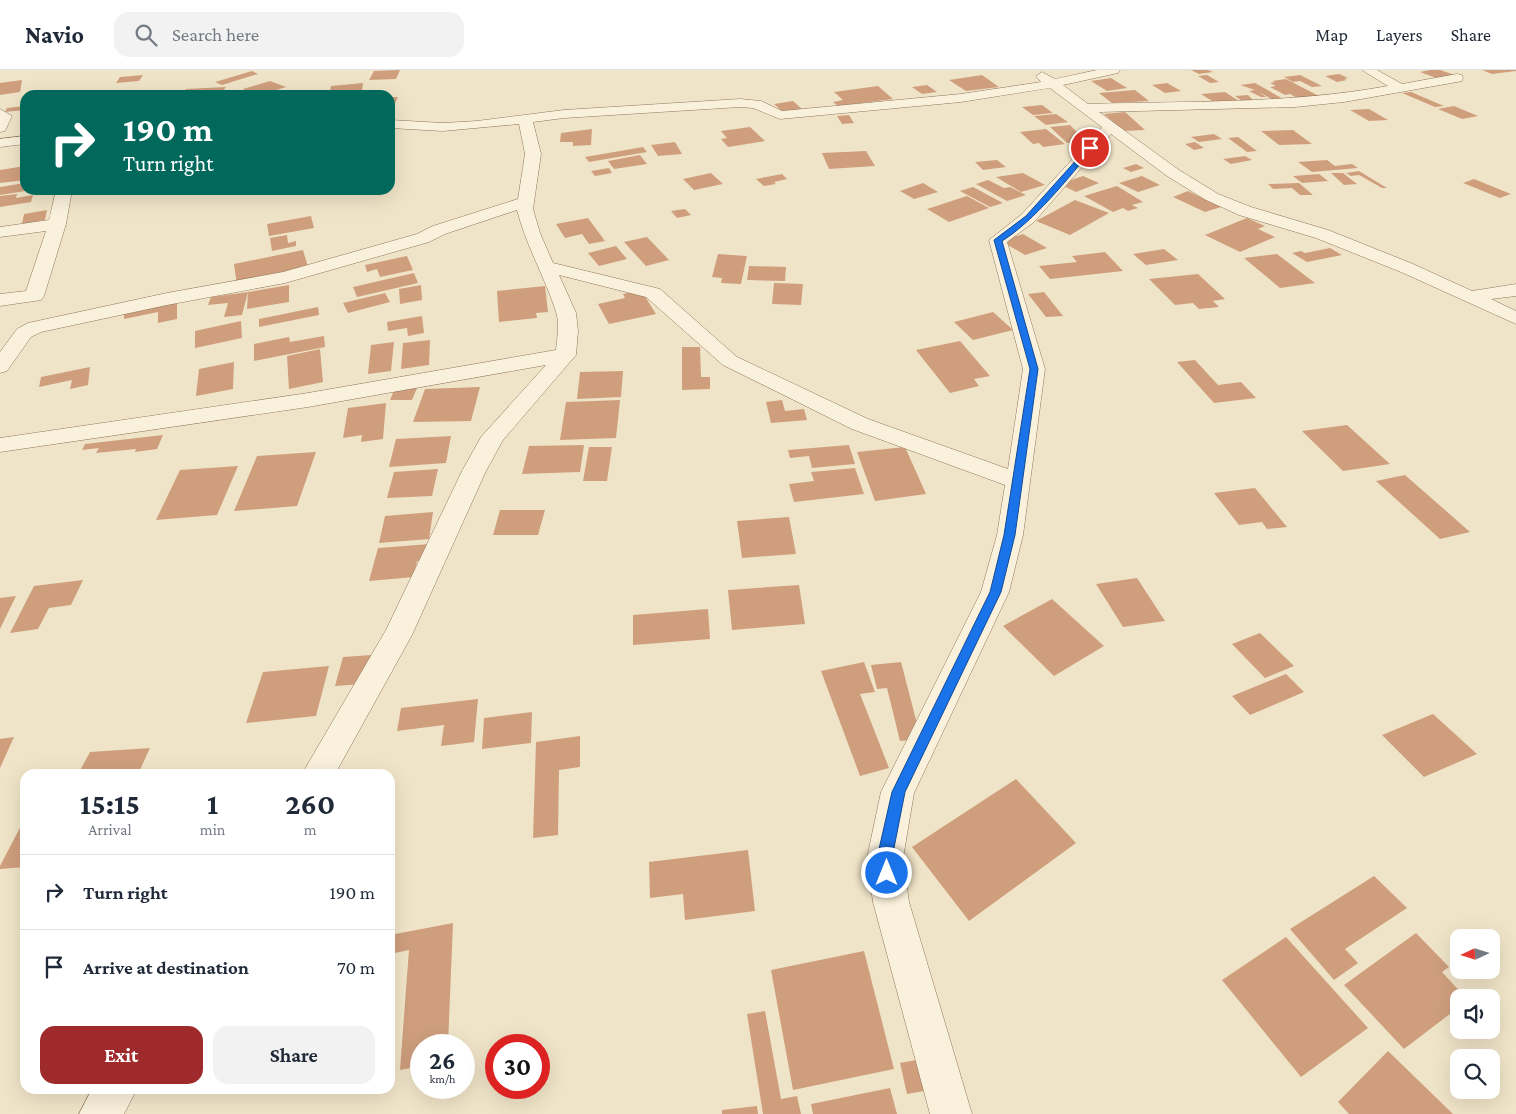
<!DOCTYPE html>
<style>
:root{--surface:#fff;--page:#f2f2f3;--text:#1f2937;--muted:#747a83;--line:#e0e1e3;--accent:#9e2a2b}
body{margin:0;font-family:"Crimson Pro",serif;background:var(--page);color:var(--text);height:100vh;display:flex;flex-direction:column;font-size:19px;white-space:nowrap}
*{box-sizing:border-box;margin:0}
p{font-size:16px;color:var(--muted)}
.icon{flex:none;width:28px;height:28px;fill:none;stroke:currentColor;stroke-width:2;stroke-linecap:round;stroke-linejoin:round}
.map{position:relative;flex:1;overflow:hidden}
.side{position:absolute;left:20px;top:699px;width:375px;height:325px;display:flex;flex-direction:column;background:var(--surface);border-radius:15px;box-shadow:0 5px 20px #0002}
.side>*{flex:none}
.top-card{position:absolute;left:20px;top:20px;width:375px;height:105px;border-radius:15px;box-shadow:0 5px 20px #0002;background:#00695c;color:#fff;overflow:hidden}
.needle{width:32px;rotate:266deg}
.buttons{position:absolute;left:1450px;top:859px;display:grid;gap:10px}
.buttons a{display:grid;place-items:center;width:50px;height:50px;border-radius:10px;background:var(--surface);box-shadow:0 5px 20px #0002;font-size:25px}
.speed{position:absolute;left:410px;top:964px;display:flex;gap:10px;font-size:25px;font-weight:700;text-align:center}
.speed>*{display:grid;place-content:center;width:65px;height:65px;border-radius:50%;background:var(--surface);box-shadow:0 5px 20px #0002;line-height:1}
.speed small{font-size:12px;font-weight:400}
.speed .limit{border:8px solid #d22;background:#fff;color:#111}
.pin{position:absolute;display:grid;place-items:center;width:42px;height:42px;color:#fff;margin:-21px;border:2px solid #fff;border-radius:50%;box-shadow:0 1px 5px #0007}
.me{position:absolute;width:55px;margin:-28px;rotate:0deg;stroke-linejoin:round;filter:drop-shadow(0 0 4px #0008)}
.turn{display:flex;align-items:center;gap:18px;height:105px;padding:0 20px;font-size:22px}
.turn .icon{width:65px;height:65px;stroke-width:2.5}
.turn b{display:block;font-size:35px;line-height:42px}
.eta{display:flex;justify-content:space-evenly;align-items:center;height:85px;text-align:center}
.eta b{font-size:30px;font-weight:700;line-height:35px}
.cta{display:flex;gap:10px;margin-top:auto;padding:10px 20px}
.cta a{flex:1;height:58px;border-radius:15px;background:var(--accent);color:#fff;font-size:20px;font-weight:700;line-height:58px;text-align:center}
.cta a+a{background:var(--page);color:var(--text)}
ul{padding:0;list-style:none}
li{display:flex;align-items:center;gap:15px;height:75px;padding:0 20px;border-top:1px solid var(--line)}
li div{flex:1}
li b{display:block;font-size:19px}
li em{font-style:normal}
header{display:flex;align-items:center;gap:30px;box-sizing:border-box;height:70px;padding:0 25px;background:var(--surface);border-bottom:1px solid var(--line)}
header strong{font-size:24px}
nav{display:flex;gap:28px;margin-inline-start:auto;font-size:18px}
.search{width:350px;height:45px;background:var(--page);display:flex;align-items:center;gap:12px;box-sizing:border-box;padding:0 18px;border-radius:15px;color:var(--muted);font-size:19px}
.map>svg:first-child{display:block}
.building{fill:#cf9f7d}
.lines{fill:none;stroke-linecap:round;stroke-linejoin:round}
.minor-casing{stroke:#8d765c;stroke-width:1}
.minor{fill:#faf1dc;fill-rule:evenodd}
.route{fill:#1a73e8;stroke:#114b97}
</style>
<header>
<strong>Navio</strong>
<div class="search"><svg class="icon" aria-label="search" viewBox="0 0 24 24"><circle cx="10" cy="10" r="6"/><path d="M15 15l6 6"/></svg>Search here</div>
<nav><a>Map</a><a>Layers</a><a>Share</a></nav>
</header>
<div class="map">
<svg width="1516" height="1044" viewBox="0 0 1516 1044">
<rect width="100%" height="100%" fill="#f0e4c8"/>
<g class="building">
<polygon points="400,0 396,9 369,10 374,1"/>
<polygon points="1191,0 1208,0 1213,2 1199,4"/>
<polygon points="1430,0 1440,0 1455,5 1439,9 1420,2"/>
<polygon points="1482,0 1516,0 1516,1 1492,4"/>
<polygon points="252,1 258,4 222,15 215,12"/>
<polygon points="1339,4 1348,8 1344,9 1347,10 1337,12 1325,6"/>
<polygon points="143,5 139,11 116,13 120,7"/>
<polygon points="982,5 999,17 966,21 949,10"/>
<polygon points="1207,5 1219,12 1210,13 1198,6"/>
<polygon points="1300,5 1322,16 1312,17 1300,11 1293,12 1284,7"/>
<polygon points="1111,8 1127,18 1107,21 1091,11"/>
<polygon points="1286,9 1319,26 1297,28 1290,24 1285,25 1270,17 1276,16 1270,13 1275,12 1272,11"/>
<polygon points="22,10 20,22 0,25 0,13"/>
<polygon points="270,11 286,17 260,25 242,23 248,22 243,19"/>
<polygon points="363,13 362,21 337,23 337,21 330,21 331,16"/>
<polygon points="1167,13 1181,21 1165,23 1152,15"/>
<polygon points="1255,13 1287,31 1277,32 1259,22 1266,27 1261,27 1249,21 1255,20 1240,15"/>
<polygon points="927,15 937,22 922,24 912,17"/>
<polygon points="878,16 893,29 838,36 833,32 843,30 834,22"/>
<polygon points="226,17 220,25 180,25 186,19"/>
<polygon points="1135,20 1149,31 1112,33 1099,23"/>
<polygon points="1225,22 1239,31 1215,33 1201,24"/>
<polygon points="1411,22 1444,36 1435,37 1402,23"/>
<polygon points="1248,25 1254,31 1242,31 1235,26"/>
<polygon points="390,27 398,27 390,44"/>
<polygon points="793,31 803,40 784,43 774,34"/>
<polygon points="1042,35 1053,43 1033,45 1022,37"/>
<polygon points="25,36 25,40 5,42 7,38"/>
<polygon points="1454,36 1478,46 1462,49 1438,39"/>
<polygon points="1369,39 1388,50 1369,51 1350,40"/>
<polygon points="1125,42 1145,60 1123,61 1104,44"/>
<polygon points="1056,44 1068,52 1046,55 1034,46"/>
<polygon points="849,45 854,53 842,54 837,46"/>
<polygon points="1070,55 1080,65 1074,65 1081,72 1067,73 1050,57"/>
<polygon points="750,57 765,71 728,77 721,69 727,68 721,61"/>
<polygon points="592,59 591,75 573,76 573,72 560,72 561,63"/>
<polygon points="1046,59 1065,74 1043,77 1039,73 1033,74 1020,62"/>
<polygon points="1293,60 1312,74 1279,75 1261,61"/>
<polygon points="1214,64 1222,69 1199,72 1191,67"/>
<polygon points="1238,67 1257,81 1247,82 1228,68"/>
<polygon points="675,72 682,84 658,86 651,75"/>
<polygon points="1195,72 1204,78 1194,80 1185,74"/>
<polygon points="643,77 647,82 589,92 585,87"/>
<polygon points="866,81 875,96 829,99 822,83"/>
<polygon points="640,85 647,94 614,99 608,91"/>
<polygon points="1245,86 1252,90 1231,94 1223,89"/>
<polygon points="997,90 1006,97 983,100 975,92"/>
<polygon points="1327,90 1335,96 1352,94 1358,98 1312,102 1298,92"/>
<polygon points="1136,94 1144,98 1131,102 1123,98"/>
<polygon points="25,96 25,110 0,113 0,100"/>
<polygon points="609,98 612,103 595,106 591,101"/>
<polygon points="1359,101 1387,118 1382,118 1359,105 1351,106 1346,103"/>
<polygon points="711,103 723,114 694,120 683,109"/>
<polygon points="1023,103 1045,115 1021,122 996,107"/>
<polygon points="1331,103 1343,103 1357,114 1344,115"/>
<polygon points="782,104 787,109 774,112 776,114 764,116 756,109"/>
<polygon points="1319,104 1328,111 1302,113 1293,106"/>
<polygon points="1083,106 1099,113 1076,122 1059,114"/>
<polygon points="1142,106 1160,115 1138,122 1119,113"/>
<polygon points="1474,109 1511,124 1500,128 1463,113"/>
<polygon points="988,110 1004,118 1010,117 1026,125 1007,131 976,114"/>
<polygon points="25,113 25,121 0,125 0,117"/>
<polygon points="923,113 938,122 914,129 900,121"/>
<polygon points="1299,113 1313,125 1300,125 1292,118 1273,119 1268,114"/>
<polygon points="1117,116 1143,132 1132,135 1138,138 1128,141 1123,138 1113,142 1084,126"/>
<polygon points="973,117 1003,133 990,137 960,121"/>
<polygon points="1188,121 1221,137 1205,142 1173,127"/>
<polygon points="17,124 16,128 33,125 31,132 0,137 0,126"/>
<polygon points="967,126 989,138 949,152 927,139"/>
<polygon points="1075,130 1109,143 1070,165 1036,151"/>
<polygon points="685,139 691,145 677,148 671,141"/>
<polygon points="47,140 45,150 22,154 24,144"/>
<polygon points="311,146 314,158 269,166 267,154"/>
<polygon points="588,148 605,171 589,174 582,164 565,168 556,154"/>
<polygon points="1247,148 1265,156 1258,159 1275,167 1240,182 1205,165"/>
<polygon points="1023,164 1047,178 1025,185 1001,171"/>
<polygon points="287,165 288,173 296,171 296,176 272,181 270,168"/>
<polygon points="647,167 669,190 646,196 624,172"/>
<polygon points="616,176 627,189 599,196 588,183"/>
<polygon points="1330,178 1342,185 1307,192 1292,183 1301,181 1305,183"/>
<polygon points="1164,179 1178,190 1146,195 1133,184"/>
<polygon points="303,180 308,197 237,216 234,194"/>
<polygon points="1105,182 1123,201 1050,209 1039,196 1077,192 1072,186"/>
<polygon points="718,184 747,186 741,214 721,213 722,208 712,207"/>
<polygon points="1277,184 1315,213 1280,218 1244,188"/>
<polygon points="407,186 413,200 380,207 377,199 367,202 365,195"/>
<polygon points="749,196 786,197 785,211 747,210"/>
<polygon points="414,203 418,213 357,227 353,217"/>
<polygon points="1198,204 1225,229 1213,231 1219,237 1199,239 1193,233 1175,235 1149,209"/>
<polygon points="774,213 803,214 801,235 772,234"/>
<polygon points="289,215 289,232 247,239 248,222"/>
<polygon points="421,215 422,230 400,234 399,219"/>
<polygon points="545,216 548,242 536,243 537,248 499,252 497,221"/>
<polygon points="641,220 656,244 609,254 598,234 625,228 623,224"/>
<polygon points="248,222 242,245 224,247 228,233 208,235 211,227"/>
<polygon points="1044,222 1063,246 1046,247 1028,224"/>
<polygon points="385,223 390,232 348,243 343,233"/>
<polygon points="177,231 177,249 158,253 158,242 124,249 124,242"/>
<polygon points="318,237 319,245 259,257 259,249"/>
<polygon points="993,242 1013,260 973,270 954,252"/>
<polygon points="422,246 424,263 408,266 407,258 388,261 387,252"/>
<polygon points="241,251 242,268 195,278 195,261"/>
<polygon points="324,266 325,277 254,291 254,274 289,267 290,272"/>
<polygon points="430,270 429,295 401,299 403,273"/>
<polygon points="960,271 990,306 974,309 979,316 950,323 916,280"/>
<polygon points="394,272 391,301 368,304 371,275"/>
<polygon points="682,277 700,277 701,307 710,307 710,319 682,320"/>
<polygon points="320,279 323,312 289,319 287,286"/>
<polygon points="1195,290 1218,315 1241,312 1256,328 1214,333 1177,292"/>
<polygon points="234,292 233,319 196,326 199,299"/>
<polygon points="90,297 88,315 70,319 72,310 39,317 41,307"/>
<polygon points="623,301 621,327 577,329 580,302"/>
<polygon points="480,317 471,351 413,352 425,319"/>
<polygon points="395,318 417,318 412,330 390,330"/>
<polygon points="620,330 616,368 560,370 566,332"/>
<polygon points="782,330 785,341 804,339 807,350 771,353 766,332"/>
<polygon points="386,333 383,369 361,372 362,365 343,368 348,338"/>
<polygon points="1347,355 1390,394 1343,401 1302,361"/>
<polygon points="163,365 157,379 135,382 136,379 96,383 99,378 82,380 85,374"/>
<polygon points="451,366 446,393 389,397 396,369"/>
<polygon points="584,375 580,402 522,404 529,376"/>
<polygon points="849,375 855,394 812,398 809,386 790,388 788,380"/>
<polygon points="589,377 612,377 607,411 583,411"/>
<polygon points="905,377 926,424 875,431 857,382"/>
<polygon points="316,382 297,436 234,441 257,386"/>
<polygon points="238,396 217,445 156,450 180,400"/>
<polygon points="855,398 864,424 794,432 789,414 814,411 811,402"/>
<polygon points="438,399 432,426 387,428 394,402"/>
<polygon points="1405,405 1470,462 1440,469 1376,411"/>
<polygon points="1255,418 1287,457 1267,459 1262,452 1239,455 1214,423"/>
<polygon points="500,440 545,440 538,465 493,465"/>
<polygon points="433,442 429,469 379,473 385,446"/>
<polygon points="789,447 796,484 742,488 737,451"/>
<polygon points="430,474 426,490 417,491 414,507 369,511 378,478"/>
<polygon points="1137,508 1165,551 1123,557 1096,514"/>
<polygon points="83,510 71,535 49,538 38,559 10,563 34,516"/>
<polygon points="799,515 805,554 732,560 728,520"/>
<polygon points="16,526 0,559 0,528"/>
<polygon points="1052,529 1104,576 1054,606 1003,556"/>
<polygon points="708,539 710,569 633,575 633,545"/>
<polygon points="1260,563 1294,596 1265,608 1232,574"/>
<polygon points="371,585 364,614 335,616 343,587"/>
<polygon points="864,592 875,622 860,624 889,698 860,706 821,601"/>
<polygon points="901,592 921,669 900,671 887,618 877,619 871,595"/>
<polygon points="329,596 316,646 246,653 263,602"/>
<polygon points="1286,604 1304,622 1250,645 1232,626"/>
<polygon points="478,629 474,672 441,676 444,655 397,661 401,638"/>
<polygon points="532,642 531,673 482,679 484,648"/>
<polygon points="1433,644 1477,684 1424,707 1382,665"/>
<polygon points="580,666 580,697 559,700 558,765 533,768 536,672"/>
<polygon points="14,667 0,698 0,669"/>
<polygon points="150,678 138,704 78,704 90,682"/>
<polygon points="1016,709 1076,773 969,851 912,777"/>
<polygon points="25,748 25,797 0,799 0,796"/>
<polygon points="748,780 755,841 685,850 683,824 650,828 649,792"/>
<polygon points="1374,806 1407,838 1345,879 1358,893 1334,910 1290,859"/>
<polygon points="453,853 448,975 421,975 421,996 400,1000 409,880 390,884 390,865"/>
<polygon points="1416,863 1449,897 1442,902 1466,928 1459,928 1459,937 1404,979 1344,915"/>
<polygon points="1286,867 1368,958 1301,1007 1222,910"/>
<polygon points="864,881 894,999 793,1020 771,900"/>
<polygon points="765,941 781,1029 797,1026 801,1044 763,1044 747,944"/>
<polygon points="1388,981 1453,1044 1349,1044 1338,1032"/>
<polygon points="922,989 930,1020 907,1024 900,993"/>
<polygon points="890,1018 897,1044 813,1044 811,1034"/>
<polygon points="757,1036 758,1044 722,1044 722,1040"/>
</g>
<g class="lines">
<defs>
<g id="minor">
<path d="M1097,0h23l-2,3 -55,12 25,19c100,-3 201,0 300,-18l-26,-16h15l25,14 55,-10 5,1 1,3 -1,3 -5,1 -113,20 -49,5 -196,5 80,58 39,24 33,13 77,23 85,34 59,27 44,-7v12l-25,3 25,12v13l-115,-52 -85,-34 -77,-23 -33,-15 -39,-24 -56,-42 -77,88 -27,20 38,127 -22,166 -14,57 -95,201 -11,65 6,44 63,212h-42l-57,-212 -6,-44 14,-66 100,-200 16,-57 8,-50 -153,-56 -129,-64 -77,-68 -87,-22 17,38 2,18 -2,24 -73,85 -17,31 -74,164 -77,139h-33l84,-144 76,-159 19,-34 65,-72 -238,42 -308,45v-14l308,-45 248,-43c1,-12 4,-26 0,-38 -11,-35 -30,-66 -39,-102l-72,24 -16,8 -144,41 -118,22 -126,27 -10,5 -24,34 -7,2v-21l17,-23 11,-6 139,-30 116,-21 134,-38 16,-8 85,-27 7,-45 -6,-30 -76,7 -53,-3v-8l53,3 34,-2 87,-11 176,-11 21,2 21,10 179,-17 80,-12 -5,-6 6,-4 13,7zM1050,18l52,39 -80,87 -33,26 34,129 -15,100 -140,-50 -131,-62 -77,-68 -107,-26 -13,-30 -7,-24 8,-55 -8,-32 31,-4 176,-11 13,1 27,11 181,-17z"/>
<polygon points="0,39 12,46 5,61 0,62"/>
<polygon points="25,66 25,74 0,77 0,69"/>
<polygon points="56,120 72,120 66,154 44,226 41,230 0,236 0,224 26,221 46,161 0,167 0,157 49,150"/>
<polygon points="92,1019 137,1019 124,1044 79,1044"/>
</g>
</defs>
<use href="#minor" class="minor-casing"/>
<use href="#minor" class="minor"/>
</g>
<path class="route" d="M1088,77l5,1c-24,30 -59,73 -91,93l36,128 -23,166 -14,57 -96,200 -13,66 2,15 -2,5 -5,2 -5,-2 -5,-20 15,-66 98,-200 14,-57 26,-166 -36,-129 32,-24z"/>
</svg>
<div class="buttons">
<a><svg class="needle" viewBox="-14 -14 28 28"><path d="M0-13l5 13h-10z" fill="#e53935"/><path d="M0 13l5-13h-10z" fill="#747a83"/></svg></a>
<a><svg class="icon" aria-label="sound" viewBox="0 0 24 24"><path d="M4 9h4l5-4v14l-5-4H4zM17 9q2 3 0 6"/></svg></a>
<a><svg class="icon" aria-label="search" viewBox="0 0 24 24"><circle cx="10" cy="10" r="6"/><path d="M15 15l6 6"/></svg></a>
</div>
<div class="speed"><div>26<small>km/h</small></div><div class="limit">30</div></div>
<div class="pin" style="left:1090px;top:78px;background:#d93025"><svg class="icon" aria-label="arrive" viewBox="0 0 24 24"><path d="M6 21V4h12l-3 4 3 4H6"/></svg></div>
<svg class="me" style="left:887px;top:803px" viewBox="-20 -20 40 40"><circle r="17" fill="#1a73e8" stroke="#fff" stroke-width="3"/><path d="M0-11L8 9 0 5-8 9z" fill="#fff"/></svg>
<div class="top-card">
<div class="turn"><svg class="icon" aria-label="right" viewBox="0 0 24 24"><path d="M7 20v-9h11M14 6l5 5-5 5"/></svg><div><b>190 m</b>Turn right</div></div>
</div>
<section class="side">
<div class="eta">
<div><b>15:15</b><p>Arrival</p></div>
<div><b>1</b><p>min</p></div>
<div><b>260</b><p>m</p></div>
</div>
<ul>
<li><svg class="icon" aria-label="right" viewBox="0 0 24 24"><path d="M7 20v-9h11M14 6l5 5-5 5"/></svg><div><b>Turn right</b></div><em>190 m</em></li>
<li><svg class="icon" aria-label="arrive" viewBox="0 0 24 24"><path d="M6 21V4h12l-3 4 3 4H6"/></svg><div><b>Arrive at destination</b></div><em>70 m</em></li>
</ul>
<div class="cta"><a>Exit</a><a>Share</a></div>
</section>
</div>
